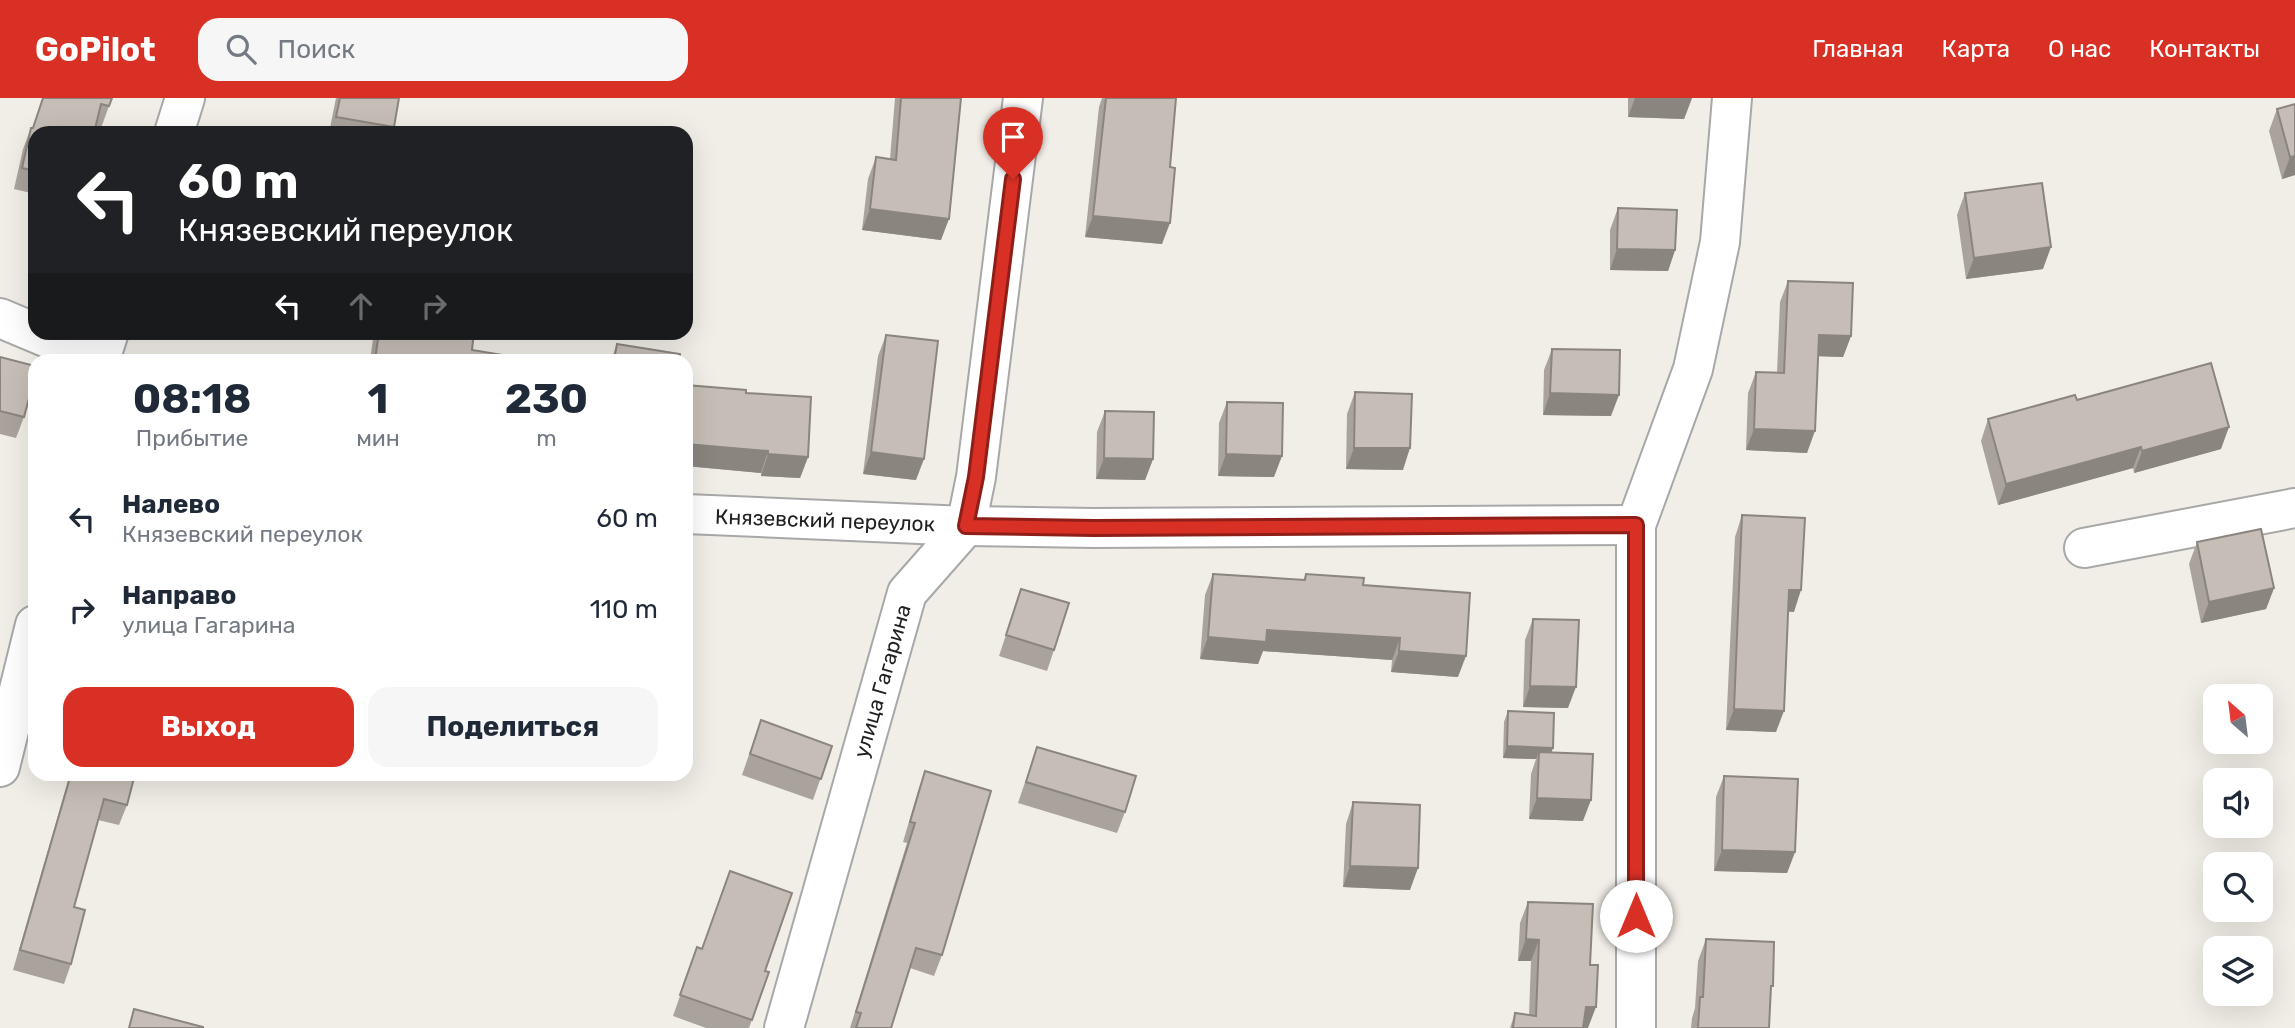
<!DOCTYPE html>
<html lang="ru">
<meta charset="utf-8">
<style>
:root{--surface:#fff;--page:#f6f6f7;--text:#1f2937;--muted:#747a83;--accent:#d93025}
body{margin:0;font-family:Rubik,sans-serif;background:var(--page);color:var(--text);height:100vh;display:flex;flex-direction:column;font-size:26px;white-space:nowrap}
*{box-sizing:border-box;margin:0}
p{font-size:23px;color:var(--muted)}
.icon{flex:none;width:38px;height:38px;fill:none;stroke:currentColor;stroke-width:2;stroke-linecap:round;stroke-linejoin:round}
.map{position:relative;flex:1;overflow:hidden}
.details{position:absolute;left:28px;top:256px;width:665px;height:427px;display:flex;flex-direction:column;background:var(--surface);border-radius:21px;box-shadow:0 7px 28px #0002}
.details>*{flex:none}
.top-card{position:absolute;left:28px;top:28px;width:665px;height:214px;border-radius:21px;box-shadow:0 7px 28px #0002;background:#202124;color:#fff;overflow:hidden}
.needle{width:46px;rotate:332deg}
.tools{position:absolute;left:2203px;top:586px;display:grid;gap:14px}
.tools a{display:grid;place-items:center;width:70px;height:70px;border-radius:14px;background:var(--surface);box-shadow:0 7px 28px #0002;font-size:35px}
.pin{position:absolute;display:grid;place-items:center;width:60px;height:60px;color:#fff;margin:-72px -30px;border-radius:50% 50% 50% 0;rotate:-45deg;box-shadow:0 0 7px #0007}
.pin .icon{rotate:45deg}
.me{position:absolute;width:77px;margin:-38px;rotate:0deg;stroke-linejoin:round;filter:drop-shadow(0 0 5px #0008)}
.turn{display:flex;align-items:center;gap:24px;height:147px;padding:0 35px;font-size:32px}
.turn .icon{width:91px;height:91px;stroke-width:2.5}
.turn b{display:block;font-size:49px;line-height:60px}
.lanes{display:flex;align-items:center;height:66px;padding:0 35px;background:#0003;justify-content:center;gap:35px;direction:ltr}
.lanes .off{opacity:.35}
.eta{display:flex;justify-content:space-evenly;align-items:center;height:119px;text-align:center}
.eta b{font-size:42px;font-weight:700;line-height:49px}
.cta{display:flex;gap:14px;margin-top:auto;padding:14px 35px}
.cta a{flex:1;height:80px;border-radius:21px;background:var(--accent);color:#fff;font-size:28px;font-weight:700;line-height:80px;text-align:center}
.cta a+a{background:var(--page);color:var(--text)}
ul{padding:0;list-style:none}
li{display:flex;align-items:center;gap:21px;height:91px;padding:0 35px}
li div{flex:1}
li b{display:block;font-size:26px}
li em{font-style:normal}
header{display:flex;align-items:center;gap:42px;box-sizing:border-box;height:98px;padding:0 35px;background:var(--accent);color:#fff}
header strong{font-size:33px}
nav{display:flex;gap:38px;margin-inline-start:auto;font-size:24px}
.search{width:490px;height:63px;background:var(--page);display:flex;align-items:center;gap:18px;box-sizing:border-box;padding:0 24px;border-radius:21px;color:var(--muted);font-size:26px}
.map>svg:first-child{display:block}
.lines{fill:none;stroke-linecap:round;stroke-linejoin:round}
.minor-casing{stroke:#a8a8a8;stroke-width:42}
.minor{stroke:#fff;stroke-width:38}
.wall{fill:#aaa39d}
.shaded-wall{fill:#8b857f}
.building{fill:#c6beb6;stroke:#8b857f;stroke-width:2}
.route-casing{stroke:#8d1f18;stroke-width:18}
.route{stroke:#d93025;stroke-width:12}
.labels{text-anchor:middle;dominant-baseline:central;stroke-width:7;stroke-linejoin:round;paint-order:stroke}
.street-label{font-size:21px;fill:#212121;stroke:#fff}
</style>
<header>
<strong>GoPilot</strong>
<div class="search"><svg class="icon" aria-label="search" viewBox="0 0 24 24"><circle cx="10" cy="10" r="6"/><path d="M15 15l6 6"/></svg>Поиск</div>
<nav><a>Главная</a><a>Карта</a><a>О нас</a><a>Контакты</a></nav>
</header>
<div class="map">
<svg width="2295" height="930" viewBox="0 0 2295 930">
<rect width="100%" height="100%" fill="#f1eee7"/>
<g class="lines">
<defs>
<g id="minor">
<polyline points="174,35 185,0"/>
<polyline points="0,220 100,262 109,234"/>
<polyline points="686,416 966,428 1094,430 1636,427"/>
<polyline points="2084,450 2295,410"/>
<polyline points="0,669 35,527"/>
<polyline points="784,930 907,495 966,428 976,379 1023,0"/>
<polyline points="1636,930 1636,427 1693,271 1720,144 1732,0"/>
</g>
</defs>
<use href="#minor" class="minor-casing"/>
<use href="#minor" class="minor"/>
</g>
<g class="wall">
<polygon points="112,0 101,30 96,28 35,35 35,96 14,91 23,51 31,30"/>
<polygon points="336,0 399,0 394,29 392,35 329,35"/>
<polygon points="895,0 961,0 941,142 862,132 868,81 876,59 890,61"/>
<polygon points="1102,0 1176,0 1162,146 1085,139 1099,9"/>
<polygon points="1628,0 1692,0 1684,21 1628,19"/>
<polygon points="2295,6 2295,77 2282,81 2269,33 2277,11"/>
<polygon points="1965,95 2043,171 1966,181 1957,117"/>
<polygon points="1618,110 1675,152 1668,173 1610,172 1610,132"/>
<polygon points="1788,183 1851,238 1843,259 1818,258 1807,355 1746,352 1748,295 1756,274 1777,275 1780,204"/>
<polygon points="374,234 474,234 472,252 532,262 370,262"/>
<polygon points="886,237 916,382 863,376 878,258"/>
<polygon points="617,246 679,262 611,262"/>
<polygon points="1552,251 1611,318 1543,317 1544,272"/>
<polygon points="0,259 24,319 16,340 0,336"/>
<polygon points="686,287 746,295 808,359 800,380 761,378 761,375 686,368"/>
<polygon points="1355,294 1403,372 1346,371 1347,316"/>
<polygon points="2077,302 2221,351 2134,375 2133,370 1998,407 1981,343 1988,321"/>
<polygon points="1227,304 1274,379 1218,378 1219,325"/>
<polygon points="1105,313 1153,361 1145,382 1096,381 1097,334"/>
<polygon points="1742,417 1794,514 1788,513 1776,634 1726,632 1735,439"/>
<polygon points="2197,444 2274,490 2266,511 2201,525 2189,466"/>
<polygon points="1213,476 1303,482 1306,476 1363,487 1458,579 1391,574 1392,562 1263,553 1258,566 1200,561 1205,497"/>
<polygon points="1021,491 1054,552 1047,573 999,558"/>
<polygon points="1533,521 1568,610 1523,609 1525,542"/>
<polygon points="1508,613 1553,650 1551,655 1583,723 1529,721 1531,676 1536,661 1503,660 1504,624"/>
<polygon points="761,622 832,648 813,702 742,677"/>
<polygon points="1037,649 1125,714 1117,735 1018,705"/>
<polygon points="925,673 942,857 934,878 910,870 891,930 850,930 907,745 903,744 918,693"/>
<polygon points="70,676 135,676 127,707 119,727 98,722 74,809 71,866 64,886 13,872"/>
<polygon points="1724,678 1795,754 1787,775 1714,773 1716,699"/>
<polygon points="1353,704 1410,792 1343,789 1346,726"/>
<polygon points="1528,804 1588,930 1510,930 1515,915 1529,917 1531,863 1518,863 1520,825"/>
<polygon points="1706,841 1771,894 1769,930 1691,930 1692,920 1695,910 1698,863"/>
<polygon points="697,849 769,874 749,930 706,930 673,918"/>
</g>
<g class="shaded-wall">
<polygon points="1635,0 1692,0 1684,21 1628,19"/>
<polygon points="2295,58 2295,77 2282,81 2290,59"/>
<polygon points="870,111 949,121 941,142 862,132"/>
<polygon points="1093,118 1170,125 1162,146 1085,139"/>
<polygon points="2051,149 2043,171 1966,181 1974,160"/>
<polygon points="1617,151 1675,152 1668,173 1610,172"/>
<polygon points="1819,237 1851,238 1843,259 1811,258"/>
<polygon points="1550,295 1619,297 1611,318 1543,317"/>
<polygon points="2229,329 2221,351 2134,375 2142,353"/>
<polygon points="1754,331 1815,333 1807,355 1746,352"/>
<polygon points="686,346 768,353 761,375 686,368"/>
<polygon points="2141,349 2133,370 1998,407 2006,386"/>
<polygon points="1354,350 1410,350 1403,372 1346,371"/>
<polygon points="871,354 924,361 916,382 863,376"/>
<polygon points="768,356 808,359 800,380 761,378"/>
<polygon points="1226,356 1282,358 1274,379 1218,378"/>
<polygon points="1104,360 1153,361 1145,382 1096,381"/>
<polygon points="2274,490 2266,511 2201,525 2209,504"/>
<polygon points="1789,492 1801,492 1794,514 1781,513"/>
<polygon points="1267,532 1400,540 1392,562 1263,553 1258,566 1200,561 1208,539"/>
<polygon points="1399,553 1466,558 1458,579 1391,574"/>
<polygon points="1530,588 1576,589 1568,610 1523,609"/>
<polygon points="1734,611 1784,613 1776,634 1726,632"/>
<polygon points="1507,648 1553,650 1549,661 1539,654 1536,661 1503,660"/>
<polygon points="1537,700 1591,702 1583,723 1529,721"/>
<polygon points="1722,752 1795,754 1787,775 1714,773"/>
<polygon points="1350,768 1418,770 1410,792 1343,789"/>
<polygon points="1526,841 1539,842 1531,863 1518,863"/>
<polygon points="1586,909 1596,909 1588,930 1578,930"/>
</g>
<g class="building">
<polygon points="43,0 112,0 109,8 101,6 94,35 35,35 35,73 22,70 31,30 33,30"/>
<polygon points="340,0 399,0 394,29 336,19"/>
<polygon points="901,0 961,0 949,121 870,111 876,59 896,62"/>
<polygon points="1106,0 1176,0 1170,69 1175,70 1170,125 1093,118"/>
<polygon points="2295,6 2295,58 2290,59 2277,11"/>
<polygon points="2042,85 2051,149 1974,160 1965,95"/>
<polygon points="1618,110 1677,112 1675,152 1617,151"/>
<polygon points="1788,183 1853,185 1851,238 1819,237 1815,333 1754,331 1756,274 1784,275"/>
<polygon points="379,234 474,234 472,252 532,262 375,262"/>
<polygon points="886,237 938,243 924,361 871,354"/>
<polygon points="617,246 680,256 679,262 614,262"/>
<polygon points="1552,251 1620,252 1619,297 1550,295"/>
<polygon points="0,259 35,268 35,278 24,319 0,313"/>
<polygon points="2211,265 2229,329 2142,353 2141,349 2006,386 1988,321 2075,297 2077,302"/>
<polygon points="686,287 746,292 746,295 811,299 808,359 768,356 768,353 686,346"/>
<polygon points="1355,294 1412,296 1410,350 1354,350"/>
<polygon points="1227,304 1283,305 1282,358 1226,356"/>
<polygon points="1105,313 1154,314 1153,361 1104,360"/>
<polygon points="1742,417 1805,420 1801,492 1789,492 1784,613 1734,611"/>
<polygon points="2261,431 2274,490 2209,504 2197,444"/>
<polygon points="1213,476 1305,482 1306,476 1364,480 1363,487 1470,495 1466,558 1399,553 1400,540 1267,532 1266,544 1208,539"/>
<polygon points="1021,491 1069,505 1054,552 1006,537"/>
<polygon points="1533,521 1579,522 1576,589 1530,588"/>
<polygon points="1508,613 1554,615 1553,650 1507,648"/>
<polygon points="761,622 832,648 821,681 750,656"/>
<polygon points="1037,649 1136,678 1125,714 1026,684"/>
<polygon points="1539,654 1593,656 1591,702 1537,700"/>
<polygon points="925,673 991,693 942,857 916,850 891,930 856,930 861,915 856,914 915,725 910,724"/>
<polygon points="71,676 135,676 127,707 104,701 74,809 85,812 71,866 20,852"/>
<polygon points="1724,678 1798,681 1795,754 1722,752"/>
<polygon points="1353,704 1420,707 1418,770 1350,768"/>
<polygon points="730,773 792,795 765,873 769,874 752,922 680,897 697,849 702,851"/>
<polygon points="1528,804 1593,806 1590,867 1598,867 1596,909 1586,909 1583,930 1513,930 1515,915 1536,918 1539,842 1526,841"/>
<polygon points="1706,841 1774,844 1773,888 1771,888 1769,930 1698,930 1700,899 1703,899"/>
<polygon points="134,911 203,929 203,930 129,930"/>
</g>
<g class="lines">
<defs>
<polyline id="route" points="1013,81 976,379 966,428 1094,430 1636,427 1636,818"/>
</defs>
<use href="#route" class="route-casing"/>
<use href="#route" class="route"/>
</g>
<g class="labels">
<g class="street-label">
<text transform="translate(825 422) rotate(2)">Князевский переулок</text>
<text transform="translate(882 583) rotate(-74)">улица Гагарина</text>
</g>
</g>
</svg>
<div class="tools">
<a><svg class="needle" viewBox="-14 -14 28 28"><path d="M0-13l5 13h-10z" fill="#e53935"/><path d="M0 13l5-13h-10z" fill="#747a83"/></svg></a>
<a><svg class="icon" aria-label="sound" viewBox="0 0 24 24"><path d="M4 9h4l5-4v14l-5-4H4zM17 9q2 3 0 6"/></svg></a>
<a><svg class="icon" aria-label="search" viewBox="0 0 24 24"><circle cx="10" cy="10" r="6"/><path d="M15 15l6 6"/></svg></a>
<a><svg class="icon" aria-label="layers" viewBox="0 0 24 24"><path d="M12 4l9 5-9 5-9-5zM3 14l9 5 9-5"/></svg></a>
</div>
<div class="pin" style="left:1013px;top:81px;background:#d93025"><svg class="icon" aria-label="arrive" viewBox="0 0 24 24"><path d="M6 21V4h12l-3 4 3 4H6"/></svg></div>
<svg class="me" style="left:1636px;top:818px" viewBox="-20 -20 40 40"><circle r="19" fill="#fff"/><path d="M0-13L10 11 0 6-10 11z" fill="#d93025"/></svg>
<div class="top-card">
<div class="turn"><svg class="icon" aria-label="left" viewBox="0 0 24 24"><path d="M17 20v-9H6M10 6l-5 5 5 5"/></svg><div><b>60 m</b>Князевский переулок</div></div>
<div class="lanes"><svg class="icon" aria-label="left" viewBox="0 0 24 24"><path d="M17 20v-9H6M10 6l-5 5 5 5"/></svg><svg class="icon off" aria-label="ahead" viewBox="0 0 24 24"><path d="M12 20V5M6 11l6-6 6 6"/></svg><svg class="icon off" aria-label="right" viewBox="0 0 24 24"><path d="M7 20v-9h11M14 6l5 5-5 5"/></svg></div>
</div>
<section class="details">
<div class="eta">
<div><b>08:18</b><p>Прибытие</p></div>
<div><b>1</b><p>мин</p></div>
<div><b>230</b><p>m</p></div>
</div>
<ul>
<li><svg class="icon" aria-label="left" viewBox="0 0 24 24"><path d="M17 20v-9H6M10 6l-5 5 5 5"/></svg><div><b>Налево</b><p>Князевский переулок</p></div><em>60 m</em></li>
<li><svg class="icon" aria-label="right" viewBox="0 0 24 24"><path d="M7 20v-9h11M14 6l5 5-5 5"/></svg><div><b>Направо</b><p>улица Гагарина</p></div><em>110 m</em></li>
</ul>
<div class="cta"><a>Выход</a><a>Поделиться</a></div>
</section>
</div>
